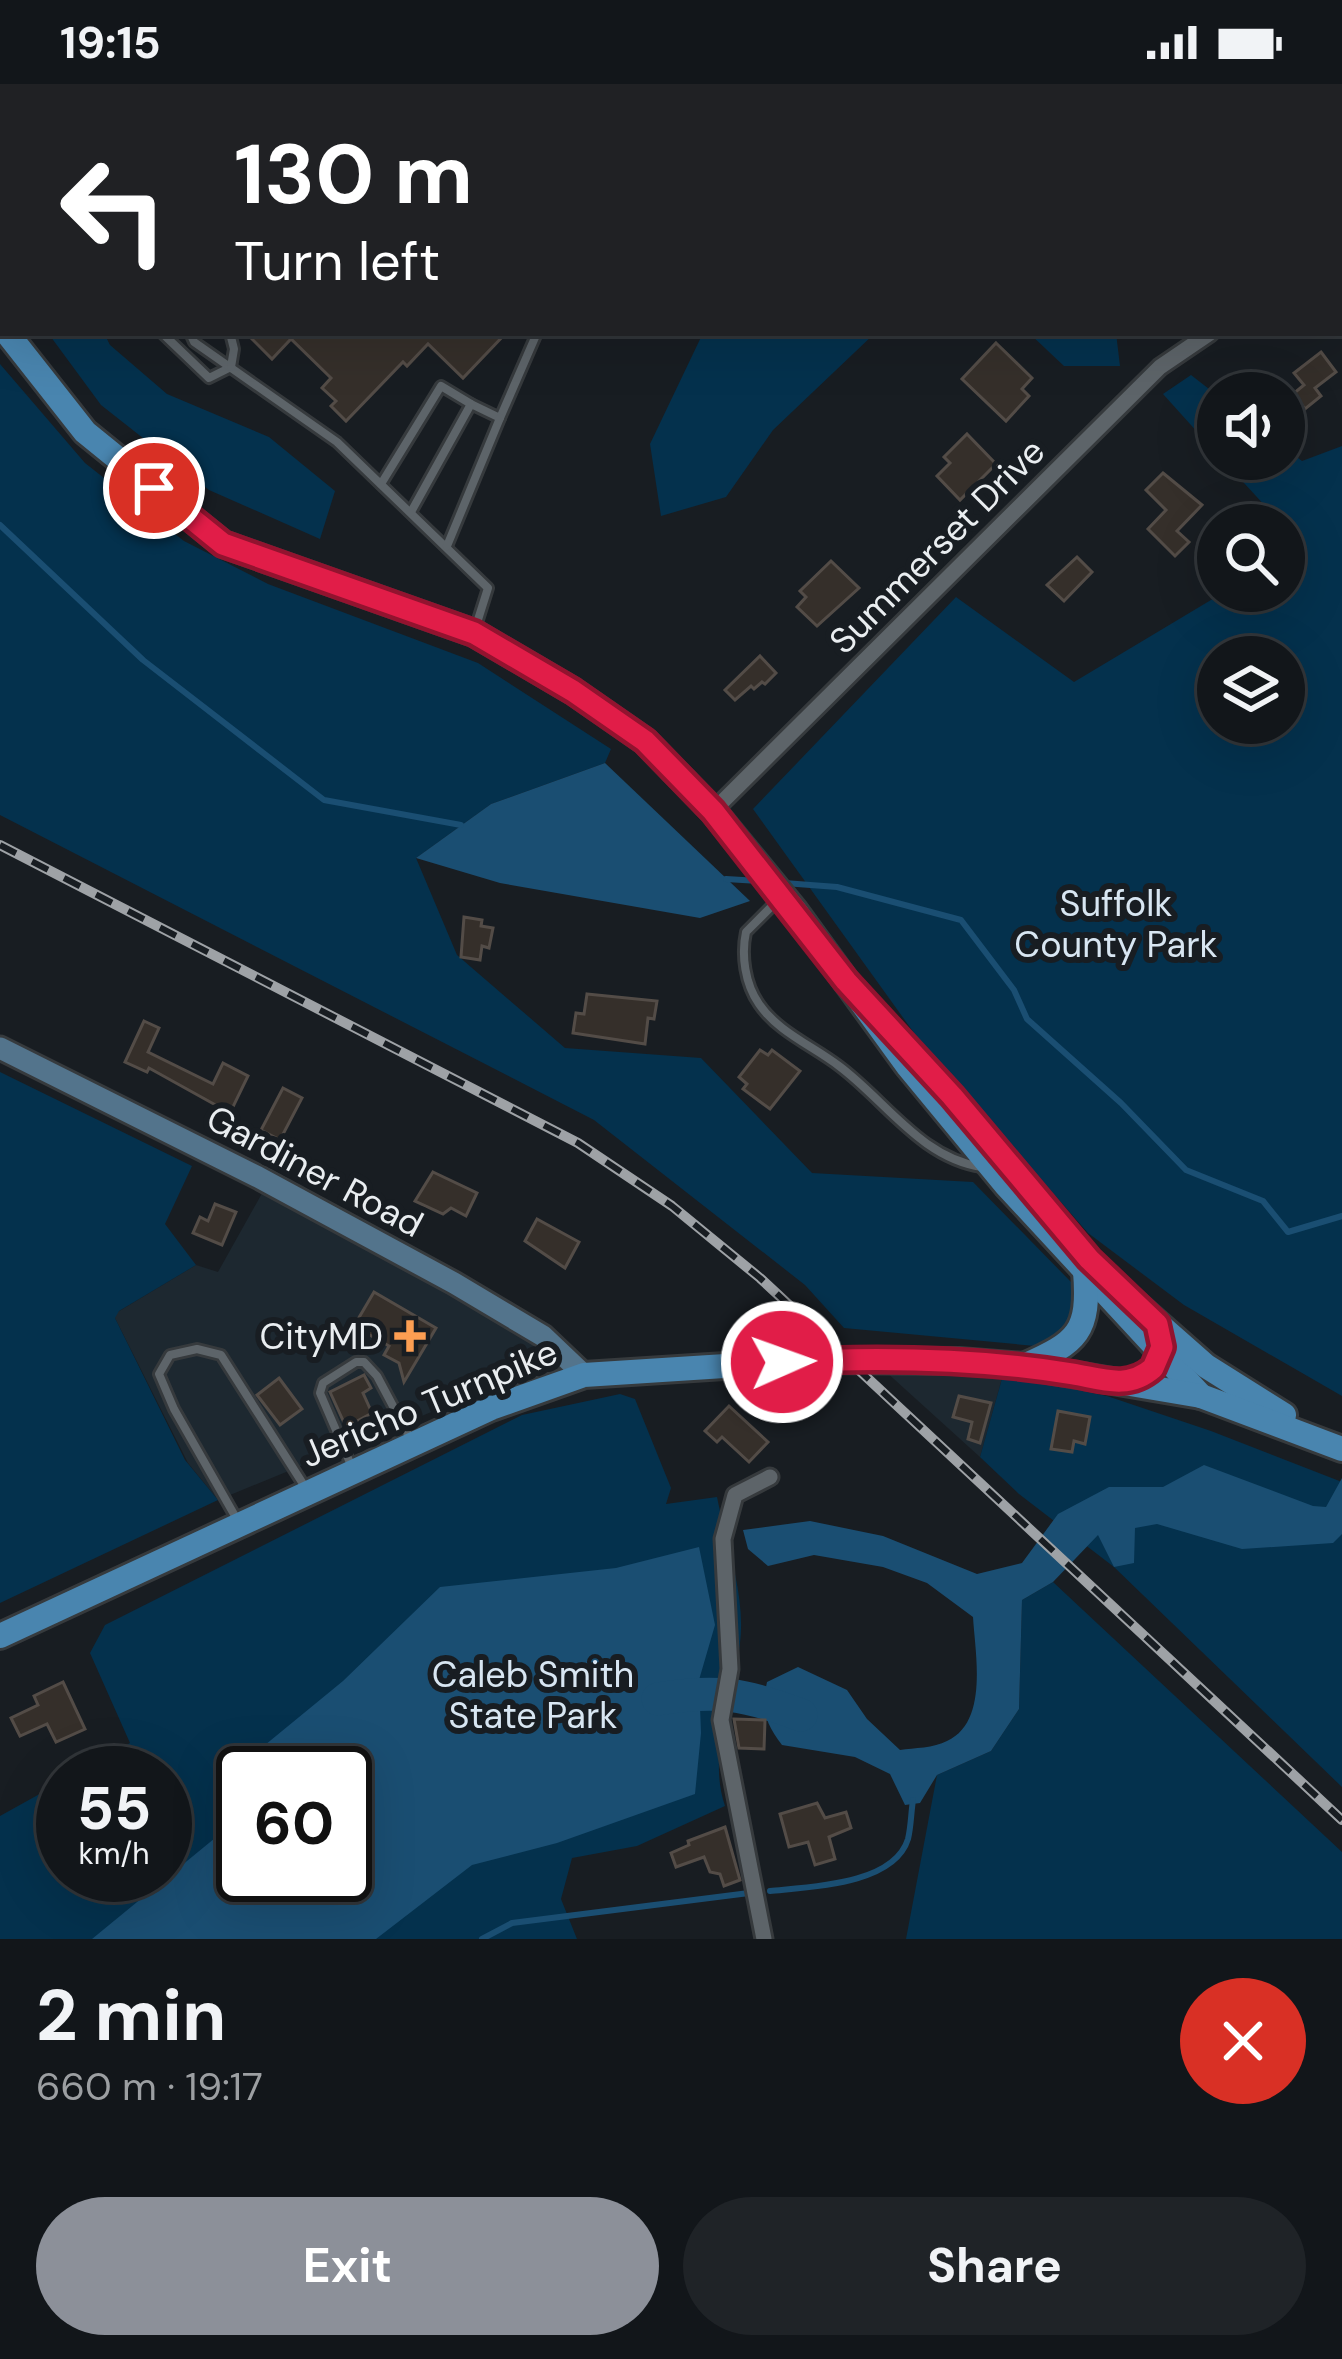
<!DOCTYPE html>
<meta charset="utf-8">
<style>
:root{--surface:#12161a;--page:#1f2327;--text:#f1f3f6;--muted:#9c9fa2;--line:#313539;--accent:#8c9099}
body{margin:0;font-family:"DM Sans",sans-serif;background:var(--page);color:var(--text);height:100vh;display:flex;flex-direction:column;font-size:45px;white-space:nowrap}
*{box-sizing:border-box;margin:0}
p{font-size:39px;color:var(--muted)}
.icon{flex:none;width:66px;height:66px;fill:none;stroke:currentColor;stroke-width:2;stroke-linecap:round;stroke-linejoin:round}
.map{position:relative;height:1855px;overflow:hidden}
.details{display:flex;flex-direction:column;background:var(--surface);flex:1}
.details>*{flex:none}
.guide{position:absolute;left:0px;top:0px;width:1344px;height:252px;box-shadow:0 12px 48px #0002,0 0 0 3px var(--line);background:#202124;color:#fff;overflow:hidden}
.controls{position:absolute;left:1197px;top:288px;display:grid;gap:24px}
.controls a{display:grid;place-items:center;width:108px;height:108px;border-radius:50%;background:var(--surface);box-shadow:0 12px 48px #0002,0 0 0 3px var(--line);font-size:60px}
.speed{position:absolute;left:36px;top:1662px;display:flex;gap:24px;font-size:60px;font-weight:700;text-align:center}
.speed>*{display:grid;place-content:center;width:156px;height:156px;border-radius:50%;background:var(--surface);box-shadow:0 12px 48px #0002,0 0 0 3px var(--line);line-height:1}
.speed small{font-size:30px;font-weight:400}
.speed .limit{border:6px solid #111;border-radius:18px;background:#fff;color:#111}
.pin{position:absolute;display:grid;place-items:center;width:102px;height:102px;color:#fff;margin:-51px;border:6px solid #fff;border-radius:50%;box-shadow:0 3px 12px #0007}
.me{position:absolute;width:132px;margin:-66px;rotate:88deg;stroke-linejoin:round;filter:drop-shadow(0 0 9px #0008)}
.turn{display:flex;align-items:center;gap:42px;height:252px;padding:0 36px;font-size:54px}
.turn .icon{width:156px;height:156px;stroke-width:2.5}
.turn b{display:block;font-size:84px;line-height:102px}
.round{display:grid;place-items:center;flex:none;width:126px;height:126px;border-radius:63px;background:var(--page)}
.overview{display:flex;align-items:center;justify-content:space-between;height:204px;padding:0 36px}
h1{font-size:72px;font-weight:700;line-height:90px}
.action{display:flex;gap:24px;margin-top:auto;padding:24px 36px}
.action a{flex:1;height:138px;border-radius:72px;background:var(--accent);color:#fff;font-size:48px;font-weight:700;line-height:138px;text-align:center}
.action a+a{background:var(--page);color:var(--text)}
.status{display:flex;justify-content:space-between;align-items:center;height:84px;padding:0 60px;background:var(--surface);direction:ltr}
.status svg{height:33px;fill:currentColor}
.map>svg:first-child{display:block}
.built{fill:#1d2830}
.green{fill:#04314d;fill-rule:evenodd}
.water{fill:#1a4e72}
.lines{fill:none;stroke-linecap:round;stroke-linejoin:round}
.stream{stroke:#1a4e72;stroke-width:6}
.river{stroke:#1a4e72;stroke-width:33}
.building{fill:#352f2a;stroke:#534c47;stroke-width:3}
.lane-casing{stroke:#363a3d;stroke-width:14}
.street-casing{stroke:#363a3d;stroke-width:21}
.secondary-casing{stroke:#363a3d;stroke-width:27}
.primary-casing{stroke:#363a3d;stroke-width:30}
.lane{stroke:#5d6469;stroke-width:8}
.street{stroke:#5d6469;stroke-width:15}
.secondary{stroke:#53748c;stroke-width:21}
.primary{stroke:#4985af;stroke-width:24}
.rail-casing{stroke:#9ea2a6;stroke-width:10}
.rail{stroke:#181d22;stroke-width:6;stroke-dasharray:18;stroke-linecap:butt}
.route-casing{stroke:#92132f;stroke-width:30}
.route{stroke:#e11d48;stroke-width:21}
.poi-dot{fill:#fc9e52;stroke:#181d22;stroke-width:4.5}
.labels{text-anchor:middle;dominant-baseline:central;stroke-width:12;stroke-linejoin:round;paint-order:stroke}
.street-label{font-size:36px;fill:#e9edf0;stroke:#181d22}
.park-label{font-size:36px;fill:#d8e6f2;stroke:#181d22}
.poi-label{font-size:36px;fill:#e9edf0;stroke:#181d22;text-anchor:end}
</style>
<div class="status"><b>19:15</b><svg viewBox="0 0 49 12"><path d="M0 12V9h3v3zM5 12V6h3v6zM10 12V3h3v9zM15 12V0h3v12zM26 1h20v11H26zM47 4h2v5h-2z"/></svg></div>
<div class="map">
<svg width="1342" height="1855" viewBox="0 0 1342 1855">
<rect width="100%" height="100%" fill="#181d22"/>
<g class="built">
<polygon points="265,1104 501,1233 557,1276 218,1416 188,1379 115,1234 116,1229 196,1181 218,1188"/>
<polygon points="884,1286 1003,1291 980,1373"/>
</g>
<g class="green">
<polygon points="48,249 104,249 110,261 167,310 269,353 335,407 320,455 209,406 101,321"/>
<polygon points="703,249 875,249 773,346 726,413 661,432 650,360"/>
<polygon points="1029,249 1116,249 1120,282 1064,282"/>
<polygon points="0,280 85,379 184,457 268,500 478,579 611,665 605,679 491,720 416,774 457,871 565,964 701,974 812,1089 973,1098 1072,1199 1080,1226 1071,1252 1046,1263 844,1244 805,1201 594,1036 0,731"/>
<polygon points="1191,291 1218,312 1218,371 1163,310"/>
<path d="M1342,362v950l-158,-91 -96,-72 -166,-189 -169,-235 203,-212 118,85 152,-91h58v-35l17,-11 -79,-86h62v-12l18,14zM1218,573h66v66h-66z"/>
<polygon points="0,988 192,1082 165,1140 196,1181 119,1227 115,1234 185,1376 218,1416 0,1519"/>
<polygon points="1003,1291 1107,1312 1211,1347 1342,1398 1342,1703 1114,1483 1019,1410 980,1373"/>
<path d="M620,1310l15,5 36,89 -5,16 51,-7c9,46 29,99 23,146 -6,53 -33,111 -15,163l-88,40 -65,12 -11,41 16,40h-577v-123l63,-35v94h102v-102h-88l53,-30 -40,-90 15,-28 417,-210zM243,1689h102v102h-102z"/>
<polygon points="1053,1498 1342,1768 1342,1855 906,1855 937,1691 991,1667 1019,1625 1022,1516"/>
</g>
<g class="water">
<polygon points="605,679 750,817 700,834 500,799 416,774 491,720"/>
<path d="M1204,1381l109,41 13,1 16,-29v56l-9,9 -91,6 -85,-25 -22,4 -1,35 -20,4 -16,-32 -45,47 -31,18 -3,109 -28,42 -54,24 -17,28 -15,2 -15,-31 -35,-17 -73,-12c-17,-22 -21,-36 -15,-63l31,-15 49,23 20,29 33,31c14,-2 34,-2 47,-9 42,-19 28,-88 26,-124l-46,-34 -44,-16 -69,-12 -46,11 -20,-17 -5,-19 67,-9 73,15 94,38 45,-11 36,-49 51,-27h54z"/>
<polygon points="699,1463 715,1541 699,1596 701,1649 695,1710 557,1759 472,1781 376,1855 92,1855 226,1745 243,1699 243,1791 345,1791 345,1689 247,1689 254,1670 343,1597 440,1503 616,1484"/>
</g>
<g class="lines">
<g class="stream">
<polyline points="0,441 143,576 324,716 461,741"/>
<polyline points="726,795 759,797"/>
<polyline points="784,799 837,803 961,836 1014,906 1027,935 1121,1019 1186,1086 1263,1117 1288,1148 1342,1132"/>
<path d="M770,1807c39,-4 124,-6 138,-52 3,-12 3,-26 5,-39"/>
<polyline points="482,1855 512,1839 749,1809"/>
</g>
<path class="river" d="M658,1615c59,-10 87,-5 143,16"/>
</g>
<g class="building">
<polygon points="246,249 506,249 463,294 428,260 407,282 403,278 346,337 331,322 336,317 322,304 331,294 291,255 272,275"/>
<polygon points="996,259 1032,294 1022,305 1029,312 1006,337 962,295"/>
<polygon points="1321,268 1336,288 1315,304 1321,312 1305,325 1293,310 1304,301 1294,289"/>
<polygon points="967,350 996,380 960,416 937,392 950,379 944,373"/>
<polygon points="1163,389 1202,421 1177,447 1189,458 1175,472 1148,445 1166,426 1146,406"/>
<polygon points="1077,473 1092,488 1064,517 1047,501"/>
<polygon points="831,477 859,504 817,542 797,523 806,513 800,507"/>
<polygon points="760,572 776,589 765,600 762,598 754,605 751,602 735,616 725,606"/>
<polygon points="464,833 482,836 481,842 493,844 489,864 482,862 480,876 461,873"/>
<polygon points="587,910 657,917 654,935 648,934 645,960 573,949 576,929 584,930"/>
<polygon points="144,937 159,944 148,968 213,1000 223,979 248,992 230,1029 149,984 147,988 125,978"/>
<polygon points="760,966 768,971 772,966 800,987 770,1025 743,1005 747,1000 739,993"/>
<polygon points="283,1004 302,1014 280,1056 261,1046"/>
<polygon points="433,1088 477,1109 466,1132 451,1124 443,1130 415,1117"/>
<polygon points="215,1120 236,1128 222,1161 193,1149 200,1133 208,1137"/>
<polygon points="537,1135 579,1158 565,1184 525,1157"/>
<polygon points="374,1208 436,1244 404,1298 399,1279 384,1271 389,1262 354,1242"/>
<polygon points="364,1291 371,1304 363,1309 372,1329 346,1343 330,1308"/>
<polygon points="279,1294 302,1325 280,1341 257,1311"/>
<polygon points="959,1312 991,1319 980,1359 968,1355 972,1338 953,1333"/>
<polygon points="729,1322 768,1358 749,1378 722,1353 717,1358 705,1347"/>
<polygon points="1058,1327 1090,1333 1085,1360 1074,1357 1072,1368 1051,1365"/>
<polygon points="63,1598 85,1645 56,1658 47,1640 20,1652 11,1634 38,1621 34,1612"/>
<polygon points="734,1635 765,1636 764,1665 739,1664"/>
<polygon points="817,1719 825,1734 846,1728 851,1744 829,1753 835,1775 815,1781 808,1758 789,1763 780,1730"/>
<polygon points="725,1743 740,1796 724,1802 720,1790 710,1788 704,1773 676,1783 671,1769 689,1761 688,1757"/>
</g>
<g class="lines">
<defs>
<g id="lane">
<polyline points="589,0 589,3"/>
<polyline points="34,3 35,0"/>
<polyline points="162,249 209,294 231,283"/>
<polyline points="190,249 194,258 337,358 488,504 476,542"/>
<polyline points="230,249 234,265 231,283"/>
<polyline points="471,320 500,334 537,249"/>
<polyline points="381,400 441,302 471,320 411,428"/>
<polyline points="447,462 500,334"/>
<path d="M781,813l-35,35c-5,23 -1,52 13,72 19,28 54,42 80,62 47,35 82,92 143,101"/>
<polyline points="351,1381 320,1309 323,1299 356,1278 364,1278 377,1292 410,1354"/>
<polyline points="239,1439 174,1325 159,1290 170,1271 197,1265 221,1271 305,1403"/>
</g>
<g id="street">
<polyline points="1309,0 1311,3"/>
<polyline points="1341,54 1342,55"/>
<polyline points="1341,191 1342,191"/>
<polyline points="713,727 1160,283 1210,249"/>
<polyline points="764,1855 721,1636 730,1585 723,1455 735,1411 770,1393"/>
</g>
<polyline id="secondary" points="0,964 258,1093 454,1199 543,1252 584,1291"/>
<g id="primary">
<polyline points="7,249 85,348 223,460 474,549 573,607 645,657 713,727 795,827 907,981 1006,1101 1201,1312"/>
<polyline points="1130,1215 1206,1282 1284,1331"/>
<path d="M1024,1282c54,-24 66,-34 61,-95"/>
<polyline points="0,1552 491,1324 584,1291 820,1276 959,1277 1024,1282 1201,1312 1342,1365"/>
</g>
</defs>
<use href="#lane" class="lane-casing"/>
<use href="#street" class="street-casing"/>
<use href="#secondary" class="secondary-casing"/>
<use href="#primary" class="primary-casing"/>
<use href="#lane" class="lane"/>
<use href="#street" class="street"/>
<use href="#secondary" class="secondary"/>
<use href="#primary" class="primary"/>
<defs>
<polyline id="rail" points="0,761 578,1059 672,1122 760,1194 1342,1736"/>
</defs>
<use href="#rail" class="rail-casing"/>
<use href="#rail" class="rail"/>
</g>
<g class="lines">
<defs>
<path id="route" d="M154,404l69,56 251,89 99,58 72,50 68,70 133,170 106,115 137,163 68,65 5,23 -9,21c-25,22 -51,11 -80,6 -96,-16 -194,-17 -291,-12"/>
</defs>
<use href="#route" class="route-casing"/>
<use href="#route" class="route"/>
</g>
<path class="poi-dot" d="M404 1234h12v12h12v12h-12v12h-12v-12h-12v-12h12z"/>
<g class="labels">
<g class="street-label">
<text transform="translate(937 462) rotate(-45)">Summerset Drive</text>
<text transform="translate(315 1087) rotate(28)">Gardiner Road</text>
<text transform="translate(429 1319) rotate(-23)">Jericho Turnpike</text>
</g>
<g class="park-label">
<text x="1116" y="819">Suffolk<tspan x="1116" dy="41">County Park</tspan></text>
<text x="533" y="1590">Caleb Smith<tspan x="533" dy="41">State Park</tspan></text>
</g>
<g class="poi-label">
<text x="383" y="1252">CityMD</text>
</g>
</g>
</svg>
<div class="controls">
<a><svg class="icon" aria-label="sound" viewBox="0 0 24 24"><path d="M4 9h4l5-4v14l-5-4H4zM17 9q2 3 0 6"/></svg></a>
<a><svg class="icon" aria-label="search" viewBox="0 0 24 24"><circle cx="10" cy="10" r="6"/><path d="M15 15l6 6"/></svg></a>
<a><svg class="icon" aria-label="layers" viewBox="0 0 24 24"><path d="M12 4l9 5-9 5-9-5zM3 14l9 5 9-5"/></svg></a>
</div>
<div class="speed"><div>55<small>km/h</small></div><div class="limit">60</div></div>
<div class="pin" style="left:154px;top:404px;background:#d93025"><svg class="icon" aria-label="arrive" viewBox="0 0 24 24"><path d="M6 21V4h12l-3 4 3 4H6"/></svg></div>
<svg class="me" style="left:782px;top:1278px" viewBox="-20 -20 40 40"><circle r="17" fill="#e11d48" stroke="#fff" stroke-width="3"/><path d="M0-11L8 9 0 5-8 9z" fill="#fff"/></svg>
<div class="guide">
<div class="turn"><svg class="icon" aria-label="left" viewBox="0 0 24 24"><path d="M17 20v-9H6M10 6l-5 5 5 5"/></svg><div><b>130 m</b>Turn left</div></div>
</div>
</div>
<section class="details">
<div class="overview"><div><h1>2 min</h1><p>660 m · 19:17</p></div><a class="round" style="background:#d93025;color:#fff"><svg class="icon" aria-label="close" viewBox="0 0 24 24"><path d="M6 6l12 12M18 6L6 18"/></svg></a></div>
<div class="action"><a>Exit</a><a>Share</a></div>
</section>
